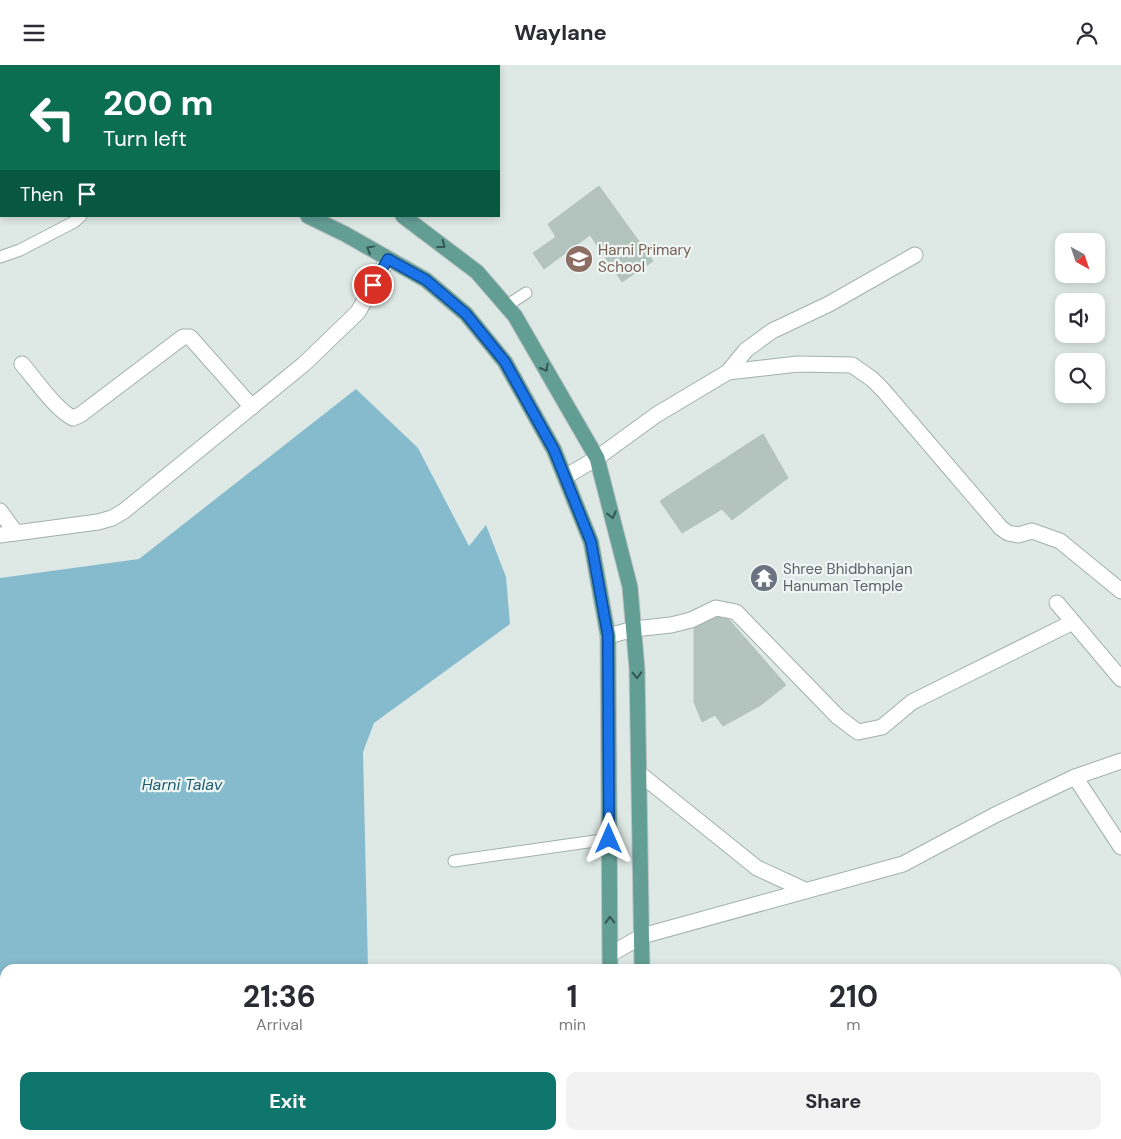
<!DOCTYPE html>
<style>
:root{--surface:#fff;--page:#f2f2f3;--text:#2b2b33;--muted:#7c7c81;--accent:#0f766e}
body{margin:0;font-family:"DM Sans",sans-serif;background:var(--page);color:var(--text);height:100vh;display:flex;flex-direction:column;font-size:19px;white-space:nowrap}
*{box-sizing:border-box;margin:0}
p{font-size:16px;color:var(--muted)}
.icon{flex:none;width:28px;height:28px;fill:none;stroke:currentColor;stroke-width:2;stroke-linecap:round;stroke-linejoin:round}
.map{position:relative;flex:1;overflow:hidden}
.details{position:absolute;left:0px;top:899px;width:1121px;height:176px;display:flex;flex-direction:column;background:var(--surface);border-radius:15px 15px 0 0;box-shadow:0 2px 8px #0003}
.details>*{flex:none}
.hud{position:absolute;left:0px;top:0px;width:500px;height:152px;box-shadow:0 2px 8px #0003;background:#0b6e4f;color:#fff;overflow:hidden}
.needle{width:32px;rotate:140deg}
.fabs{position:absolute;left:1055px;top:168px;display:grid;gap:10px}
.fabs a{display:grid;place-items:center;width:50px;height:50px;border-radius:10px;background:var(--surface);box-shadow:0 2px 8px #0003;font-size:25px}
.pin{position:absolute;display:grid;place-items:center;width:42px;height:42px;color:#fff;margin:-21px;border:2px solid #fff;border-radius:50%;box-shadow:0 1px 5px #0007}
.me{position:absolute;width:55px;margin:-28px;rotate:0deg;stroke-linejoin:round;filter:drop-shadow(0 0 4px #0008)}
.turn{display:flex;align-items:center;gap:18px;height:105px;padding:0 20px;font-size:22px}
.turn .icon{width:65px;height:65px;stroke-width:2.5}
.turn b{display:block;font-size:35px;line-height:42px}
.then{display:flex;align-items:center;height:48px;padding:0 20px;background:#0003;gap:10px;font-size:19px}
.eta{display:flex;justify-content:space-evenly;align-items:center;height:85px;text-align:center}
.eta b{font-size:30px;font-weight:700;line-height:35px}
.action{display:flex;gap:10px;margin-top:auto;padding:10px 20px}
.action a{flex:1;height:58px;border-radius:10px;background:var(--accent);color:#fff;font-size:20px;font-weight:700;line-height:58px;text-align:center}
.action a+a{background:var(--page);color:var(--text)}
header{display:flex;justify-content:space-between;align-items:center;height:65px;padding:0 20px;background:var(--surface);font-size:22px;font-weight:700}
.map>svg:first-child{display:block}
.water{fill:#86bbce}
.building{fill:#b3c4bf;stroke:#b1c2bd}
.lines{fill:none;stroke-linecap:round;stroke-linejoin:round}
.lane-casing{stroke:#a1b0ac;stroke-width:13}
.street-casing{stroke:#a1b0ac;stroke-width:17}
.secondary-casing{stroke:#9db5af;stroke-width:17}
.primary-casing{stroke:#bcc3c2;stroke-width:17}
.lane{stroke:#fff;stroke-width:11}
.street{stroke:#fff;stroke-width:15}
.secondary{stroke:#fff;stroke-width:15}
.primary{stroke:#639e95;stroke-width:15}
.oneway{stroke:#345751}
.route-casing{stroke:#114b97;stroke-width:12}
.route{stroke:#1a73e8;stroke-width:9}
.labels{text-anchor:middle;dominant-baseline:central;stroke-width:4.5;stroke-linejoin:round;paint-order:stroke}
.education-label{font-size:15px;fill:#785e54;stroke:#eef6f3;text-anchor:start}
.worship-label{font-size:15px;fill:#5b616d;stroke:#eef6f3;text-anchor:start}
.water-label{font-size:16px;font-style:italic;fill:#1c5b72;stroke:#eef6f3}
</style>
<header><svg class="icon" aria-label="menu" viewBox="0 0 24 24"><path d="M4 6h16M4 12h16M4 18h16"/></svg>Waylane<svg class="icon" aria-label="person" viewBox="0 0 24 24"><circle cx="12" cy="8" r="4"/><path d="M4 21q1-7 8-7t8 7"/></svg></header>
<div class="map">
<svg width="1121" height="1074" viewBox="0 0 1121 1074">
<rect width="100%" height="100%" fill="#dee9e5"/>
<polygon class="water" points="356,324 418,383 469,481 486,460 506,512 510,559 374,658 363,687 368,904 5,904 5,1070 403,1070 406,1074 0,1074 0,513 139,494"/>
<g class="building">
<polygon points="599,121 653,196 622,217 590,170 544,204 533,188 556,172 548,159"/>
<polygon points="763,369 788,413 732,455 722,444 682,468 660,436"/>
<polygon points="709,550 725,550 786,620 761,640 723,661 715,650 702,657 694,637 694,561"/>
</g>
<g class="lines">
<defs>
<g id="lane">
<polyline points="0,192 20,185 74,157 81,151"/>
<polyline points="506,241 526,228"/>
<polyline points="454,796 609,774"/>
<polyline points="868,1070 873,1074"/>
</g>
<g id="street">
<path d="M22,299c13,15 34,46 51,54l7,-3 103,-78h7l62,70"/>
<polyline points="728,307 746,285 772,266 829,239 915,190"/>
<polyline points="565,412 597,393 656,350 728,307 798,299 852,300 872,314 883,325 1001,463 1008,468 1018,470 1032,466 1060,476 1121,526"/>
<polyline points="0,446 16,468"/>
<polyline points="0,470 98,457 112,453 124,446 304,299 358,247 388,194"/>
<polyline points="1057,538 1121,614"/>
<polyline points="608,571 634,564 671,560 691,555 716,543 736,547 838,652 858,667 882,662 912,637 1073,557"/>
<polyline points="639,708 757,803 805,825"/>
<polyline points="1075,712 1121,782"/>
<polyline points="611,889 642,871 903,799 995,750 1075,712 1121,696"/>
</g>
<g id="secondary">
<polyline points="272,1 272,0"/>
<polyline points="310,1 310,0"/>
</g>
<g id="primary">
<polyline points="104,0 105,1"/>
<polyline points="161,0 162,1"/>
<polyline points="308,151 345,169 426,215 466,249 505,297 554,385 591,477 608,571 610,904"/>
<polyline points="403,151 477,207 515,251 597,393 630,522 637,604 642,904"/>
<polyline points="605,1074 605,1070"/>
<polyline points="634,1074 635,1070"/>
</g>
</defs>
<use href="#lane" class="lane-casing"/>
<use href="#street" class="street-casing"/>
<use href="#secondary" class="secondary-casing"/>
<use href="#primary" class="primary-casing"/>
<use href="#lane" class="lane"/>
<use href="#street" class="street"/>
<use href="#secondary" class="secondary"/>
<use href="#primary" class="primary"/>
</g>
<defs><path id="oneway-chevron" d="M-2-3.5L2.5 0L-2 3.5" fill="none" stroke-width="1.6" stroke-linecap="round" stroke-linejoin="round" transform="scale(1.25)"/></defs>
<g class="oneway">
<use href="#oneway-chevron" transform="translate(442 180) rotate(37)"/>
<use href="#oneway-chevron" transform="translate(370 184) rotate(-151)"/>
<use href="#oneway-chevron" transform="translate(545 303) rotate(60)"/>
<use href="#oneway-chevron" transform="translate(612 450) rotate(76)"/>
<use href="#oneway-chevron" transform="translate(637 610) rotate(88)"/>
<use href="#oneway-chevron" transform="translate(610 855) rotate(-91)"/>
</g>
<g class="lines">
<defs>
<polyline id="route" points="373,220 388,194 426,215 466,249 505,297 554,385 591,477 608,571 609,774"/>
</defs>
<use href="#route" class="route-casing"/>
<use href="#route" class="route"/>
</g>
<defs>
<symbol id="school-disc" viewBox="-11 -11 22 22"><circle r="9.5" fill="#8d6e63" stroke="#eef6f3"/><path d="M0-5L7-2L0 1L-7-2ZM-4 1L0 2.5L4 1V4Q0 6-4 4Z" fill="#fff"/></symbol>
<symbol id="temple-disc" viewBox="-11 -11 22 22"><circle r="9.5" fill="#6b7280" stroke="#eef6f3"/><path d="M0-6L5-2H3V0L6.5 2.5H4V6H1.5V3h-3V6H-4V2.5H-6.5L-3 0V-2H-5Z" fill="#fff"/></symbol>
</defs>
<g fill-rule="evenodd">
<use href="#school-disc" x="563" y="178" width="32" height="32"/>
<use href="#temple-disc" x="748" y="497" width="32" height="32"/>
</g>
<g class="labels">
<g class="education-label">
<text x="598" y="185">Harni Primary<tspan x="598" dy="17">School</tspan></text>
</g>
<g class="worship-label">
<text x="783" y="504">Shree Bhidbhanjan<tspan x="783" dy="17">Hanuman Temple</tspan></text>
</g>
<g class="water-label">
<text x="182" y="719">Harni Talav</text>
</g>
</g>
</svg>
<div class="fabs">
<a><svg class="needle" viewBox="-14 -14 28 28"><path d="M0-13l5 13h-10z" fill="#e53935"/><path d="M0 13l5-13h-10z" fill="#7c7c81"/></svg></a>
<a><svg class="icon" aria-label="sound" viewBox="0 0 24 24"><path d="M4 9h4l5-4v14l-5-4H4zM17 9q2 3 0 6"/></svg></a>
<a><svg class="icon" aria-label="search" viewBox="0 0 24 24"><circle cx="10" cy="10" r="6"/><path d="M15 15l6 6"/></svg></a>
</div>
<div class="pin" style="left:373px;top:220px;background:#d93025"><svg class="icon" aria-label="arrive" viewBox="0 0 24 24"><path d="M6 21V4h12l-3 4 3 4H6"/></svg></div>
<svg class="me" style="left:609px;top:774px" viewBox="-20 -20 40 40"><path d="M0-17L14 15 0 8-14 15z" fill="#1a73e8" stroke="#fff" stroke-width="4"/></svg>
<div class="hud">
<div class="turn"><svg class="icon" aria-label="left" viewBox="0 0 24 24"><path d="M17 20v-9H6M10 6l-5 5 5 5"/></svg><div><b>200 m</b>Turn left</div></div>
<div class="then">Then<svg class="icon" aria-label="arrive" viewBox="0 0 24 24"><path d="M6 21V4h12l-3 4 3 4H6"/></svg></div>
</div>
<section class="details">
<div class="eta">
<div><b>21:36</b><p>Arrival</p></div>
<div><b>1</b><p>min</p></div>
<div><b>210</b><p>m</p></div>
</div>
<div class="action"><a>Exit</a><a>Share</a></div>
</section>
</div>
